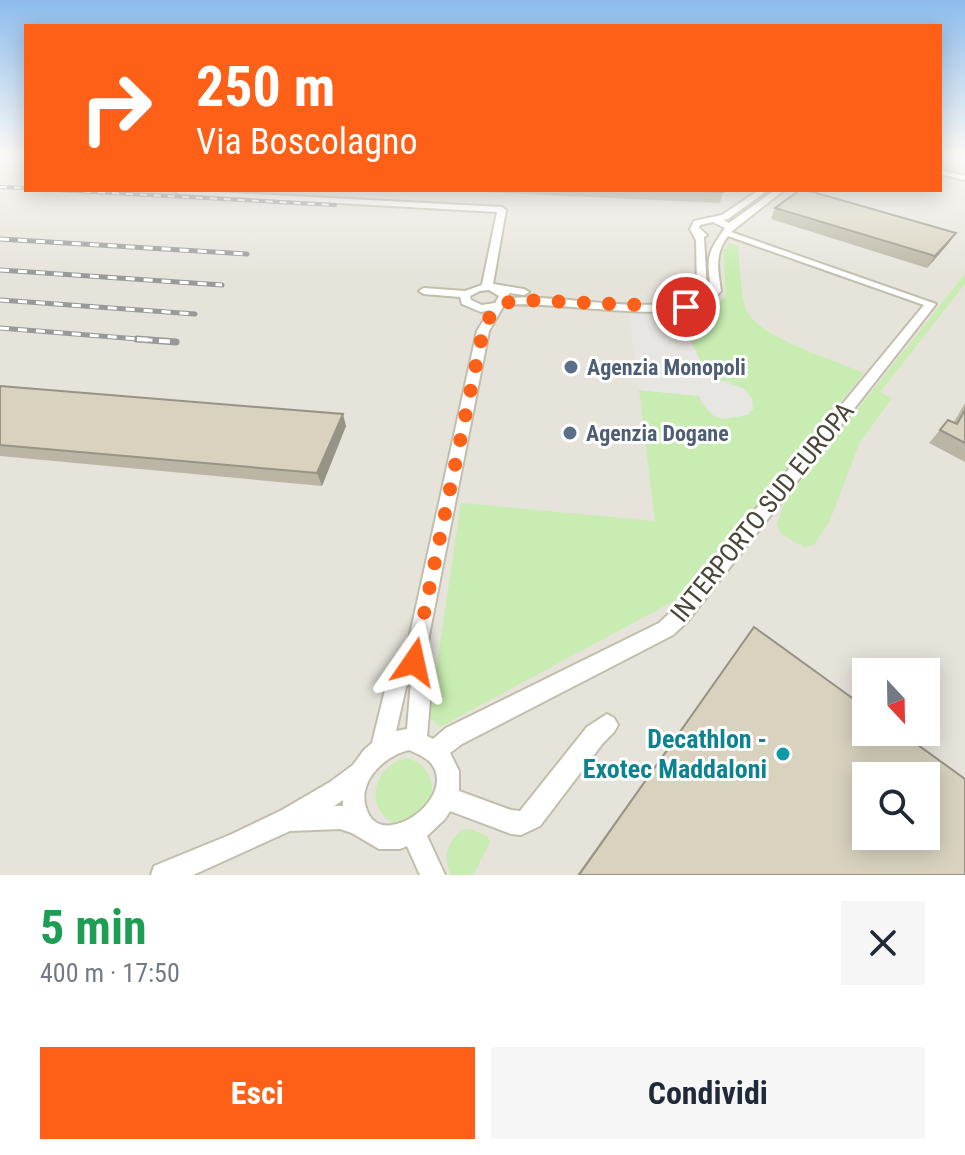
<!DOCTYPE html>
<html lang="it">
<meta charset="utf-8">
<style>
:root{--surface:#fff;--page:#f6f6f7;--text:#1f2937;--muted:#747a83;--accent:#ff6018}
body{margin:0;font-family:"Roboto Condensed",sans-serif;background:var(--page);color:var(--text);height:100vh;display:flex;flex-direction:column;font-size:30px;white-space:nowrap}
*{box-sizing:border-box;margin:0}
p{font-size:26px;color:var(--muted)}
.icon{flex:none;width:44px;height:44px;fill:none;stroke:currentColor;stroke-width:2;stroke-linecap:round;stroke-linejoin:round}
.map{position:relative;height:875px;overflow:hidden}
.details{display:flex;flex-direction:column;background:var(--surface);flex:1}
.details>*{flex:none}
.banner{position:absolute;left:24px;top:24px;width:918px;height:168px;border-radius:0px;box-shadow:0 4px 20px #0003;background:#ff6018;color:#fff;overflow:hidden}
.needle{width:52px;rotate:158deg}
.controls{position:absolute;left:852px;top:658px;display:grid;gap:16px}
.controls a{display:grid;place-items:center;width:88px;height:88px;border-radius:0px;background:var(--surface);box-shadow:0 4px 20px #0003;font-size:40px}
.pin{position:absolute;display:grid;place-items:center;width:68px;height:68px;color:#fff;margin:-34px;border:4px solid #fff;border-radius:50%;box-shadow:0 2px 8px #0007}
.me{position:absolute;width:88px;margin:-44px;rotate:11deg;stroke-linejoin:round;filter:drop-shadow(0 0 6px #0008)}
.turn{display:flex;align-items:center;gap:28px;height:168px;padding:0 40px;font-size:36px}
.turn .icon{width:104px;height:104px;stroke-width:2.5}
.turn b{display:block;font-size:56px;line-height:68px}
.round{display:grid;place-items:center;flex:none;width:84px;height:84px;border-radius:0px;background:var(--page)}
.summary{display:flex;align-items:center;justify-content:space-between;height:136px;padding:0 40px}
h1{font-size:48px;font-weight:700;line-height:60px;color:#1e9e55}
.action{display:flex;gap:16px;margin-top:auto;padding:16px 40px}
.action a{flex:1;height:92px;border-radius:0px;background:var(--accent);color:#fff;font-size:32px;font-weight:700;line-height:92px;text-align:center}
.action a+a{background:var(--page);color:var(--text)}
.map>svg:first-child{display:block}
.industrial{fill:#e6e3db;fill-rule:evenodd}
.green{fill:#c8ecb1}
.parking{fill:#e7e6e2}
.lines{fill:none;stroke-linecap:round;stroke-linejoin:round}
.minor-casing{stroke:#c2beac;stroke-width:4}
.minor{fill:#fff;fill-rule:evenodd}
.rail-far2-casing{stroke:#999;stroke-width:4}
.rail-far1-casing{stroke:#999;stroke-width:5}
.rail-casing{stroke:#999;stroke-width:7}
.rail-far2{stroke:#fff;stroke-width:2;stroke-dasharray:7;stroke-linecap:butt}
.rail-far1{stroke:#fff;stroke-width:3;stroke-dasharray:9;stroke-linecap:butt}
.rail{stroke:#fff;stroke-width:4;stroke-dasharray:11;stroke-linecap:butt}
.wall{fill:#bab5a4}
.shaded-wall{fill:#979386}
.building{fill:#d8d2bf;stroke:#979386;stroke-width:2;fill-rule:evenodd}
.route{stroke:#ff6018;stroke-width:14;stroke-dasharray:0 25.2}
.service-dot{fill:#5c6f8a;stroke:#fff;stroke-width:3}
.culture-dot{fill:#0f9aa8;stroke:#fff;stroke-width:3}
.labels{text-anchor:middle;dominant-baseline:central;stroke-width:6;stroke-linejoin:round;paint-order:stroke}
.service-label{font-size:22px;font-weight:bold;fill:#4e5e75;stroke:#fff;text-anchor:start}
.near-street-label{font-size:26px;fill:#4b4637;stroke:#fff}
.near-culture-label{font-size:26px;font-weight:bold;fill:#0d838f;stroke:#fff;text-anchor:end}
</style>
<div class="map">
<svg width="965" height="875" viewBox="0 0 965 875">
<rect width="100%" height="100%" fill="#f6f4ea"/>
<path class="industrial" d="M0,154h26v36h914v-36h25v721h-965zM866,672h60v60h-60zM866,776h60v60h-60z"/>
<g class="green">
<path d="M728,243l10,3c2,17 2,54 10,67 15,26 89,48 116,60l-179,222 -245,132 -11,-10 32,-214 194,18 -16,-131 60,6c4,13 13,19 25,23l7,-37 -23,-5 -29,-60 31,-8 16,-13 -3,-47h3z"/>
<polygon points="965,274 965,284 880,392 892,398 859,444 830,520 814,545 804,547 781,534 777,524 785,501"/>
<path d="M405,758c31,4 36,45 11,62 -5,3 -15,3 -20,4 -33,-14 -23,-58 9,-66z"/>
<path d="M470,829l17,7 3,6 -17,33h-22c-9,-19 -4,-30 10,-45z"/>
</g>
<polygon class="parking" points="629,314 679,317 708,377 743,388 752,398 753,409 748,415 724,419 712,415 699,396 639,390"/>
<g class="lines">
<defs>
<g id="minor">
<polygon points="940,170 965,176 965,180 940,174"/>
<path d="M178,190l324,17 4,3 -13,74 31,5 5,3 -5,3 -15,-2 -1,5c56,-5 159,23 203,-8 -4,-33 -5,-35 14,-62l-12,-6 -13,3 -1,3 8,7 -3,2 3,54 -22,10 -4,1 -5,-3 21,-10 -1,-49 -6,-11 4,-8 28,-6 37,-25h9l-40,29 -5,1 6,3 46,-33h9l-53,42 205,72 -249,318 -14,13 -211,109 -12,9 9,18v20l52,19 9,1 67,-84 20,-13 7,4 4,7 -4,7 -11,11 -63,83 -19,9 -10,-1 -61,-23 -5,8 -18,17 18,39h-25l-13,-29 -7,3h-21l-27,-16 -12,-4 -50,2 -97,44h-42l3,-9 78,-32 50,-24 48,-28 23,-17 11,-15 8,-7 15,-61 3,-7 15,-18 72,-326 13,-21 -9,2 -19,-8 -2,-7 -36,-3 -5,-3 5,-3 41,3 17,-6 15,-73 -317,-18 -4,-2zM728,236l196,69 -251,305 -14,13 -213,105 -13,11 -6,-3 4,-47 -7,-28 65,-330 15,-26c51,-5 163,19 203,-2 5,-3 10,-8 14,-12 -3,-21 -7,-37 7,-55zM489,290l10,6 -4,7 -13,2 -11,-5 -1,-4 10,-5zM411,681l-4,48 -11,2 10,-44zM409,750c7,3 16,7 21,12 30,34 -45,88 -62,51 -14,-29 15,-57 41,-63zM343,800v6h-9z"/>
</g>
</defs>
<use href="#minor" class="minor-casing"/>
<use href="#minor" class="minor"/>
<defs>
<g id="rail-far2">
<polyline points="0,156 20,154"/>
<polyline points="0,187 26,188"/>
<polyline points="56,190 335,205"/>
</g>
<g id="rail-far1">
<polyline points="0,239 247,254"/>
<polyline points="0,270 222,285"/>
<polyline points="0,300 195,314"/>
<polyline points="0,328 163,341"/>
</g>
<polyline id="rail" points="137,339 176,342"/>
</defs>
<use href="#rail-far2" class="rail-far2-casing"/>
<use href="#rail-far1" class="rail-far1-casing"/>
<use href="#rail" class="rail-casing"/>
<use href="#rail-far2" class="rail-far2"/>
<use href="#rail-far1" class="rail-far1"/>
<use href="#rail" class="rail"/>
</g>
<g class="wall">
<polygon points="439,190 722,190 723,192 720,203"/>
<polygon points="775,208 956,233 948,244 927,268 771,219"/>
<polygon points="0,386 346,426 322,486 0,456"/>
<polygon points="965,403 965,462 929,443 948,420 954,422"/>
<polygon points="754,627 965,875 577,875"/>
</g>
<g class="shaded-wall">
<polygon points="956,233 948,244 927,268 935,256"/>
<polygon points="343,414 346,426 322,486 317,473"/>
</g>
<g class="building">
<polygon points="676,190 722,190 723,192"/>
<polygon points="800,190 806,190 956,233 935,256 775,208"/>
<polygon points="0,386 343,414 317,473 0,445"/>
<polygon points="965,410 965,443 940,430 948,420 957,424"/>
<path d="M754,627l112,81v24h34l65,47v96h-386zM866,776h60v60h-60z"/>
</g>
<linearGradient id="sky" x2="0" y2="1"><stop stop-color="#8dbced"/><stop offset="0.56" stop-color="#fbfaf6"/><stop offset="1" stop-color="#fbfaf6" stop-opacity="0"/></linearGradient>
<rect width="965" height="276" fill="url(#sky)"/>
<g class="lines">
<path class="route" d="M414,662l69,-331c8,-20 16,-29 38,-31l165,7"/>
</g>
<g class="service-dot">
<circle cx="571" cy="367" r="8"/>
<circle cx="570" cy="433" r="8"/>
</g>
<circle class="culture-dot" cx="783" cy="754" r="8"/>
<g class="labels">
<g class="service-label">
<text x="587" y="367">Agenzia Monopoli</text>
<text x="586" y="433">Agenzia Dogane</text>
</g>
<g class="near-street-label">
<text transform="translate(762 512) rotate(-51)">INTERPORTO SUD EUROPA</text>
</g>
<g class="near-culture-label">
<text x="767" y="739">Decathlon -<tspan x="767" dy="30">Exotec Maddaloni</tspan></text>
</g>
</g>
</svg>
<div class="controls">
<a><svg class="needle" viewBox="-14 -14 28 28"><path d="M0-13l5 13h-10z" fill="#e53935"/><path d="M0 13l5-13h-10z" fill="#747a83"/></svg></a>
<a><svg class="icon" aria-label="search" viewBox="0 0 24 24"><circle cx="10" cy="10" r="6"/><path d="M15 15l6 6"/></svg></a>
</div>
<div class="pin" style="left:686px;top:307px;background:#d93025"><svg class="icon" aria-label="arrive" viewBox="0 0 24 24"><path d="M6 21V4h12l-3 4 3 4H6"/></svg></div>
<svg class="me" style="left:414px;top:662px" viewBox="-20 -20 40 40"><path d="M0-17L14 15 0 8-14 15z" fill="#ff6018" stroke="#fff" stroke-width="4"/></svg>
<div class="banner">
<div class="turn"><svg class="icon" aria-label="right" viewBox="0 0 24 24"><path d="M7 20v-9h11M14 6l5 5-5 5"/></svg><div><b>250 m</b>Via Boscolagno</div></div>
</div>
</div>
<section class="details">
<div class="summary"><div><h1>5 min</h1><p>400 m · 17:50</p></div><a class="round"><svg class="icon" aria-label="close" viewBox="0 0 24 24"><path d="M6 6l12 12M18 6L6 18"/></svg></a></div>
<div class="action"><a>Esci</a><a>Condividi</a></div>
</section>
